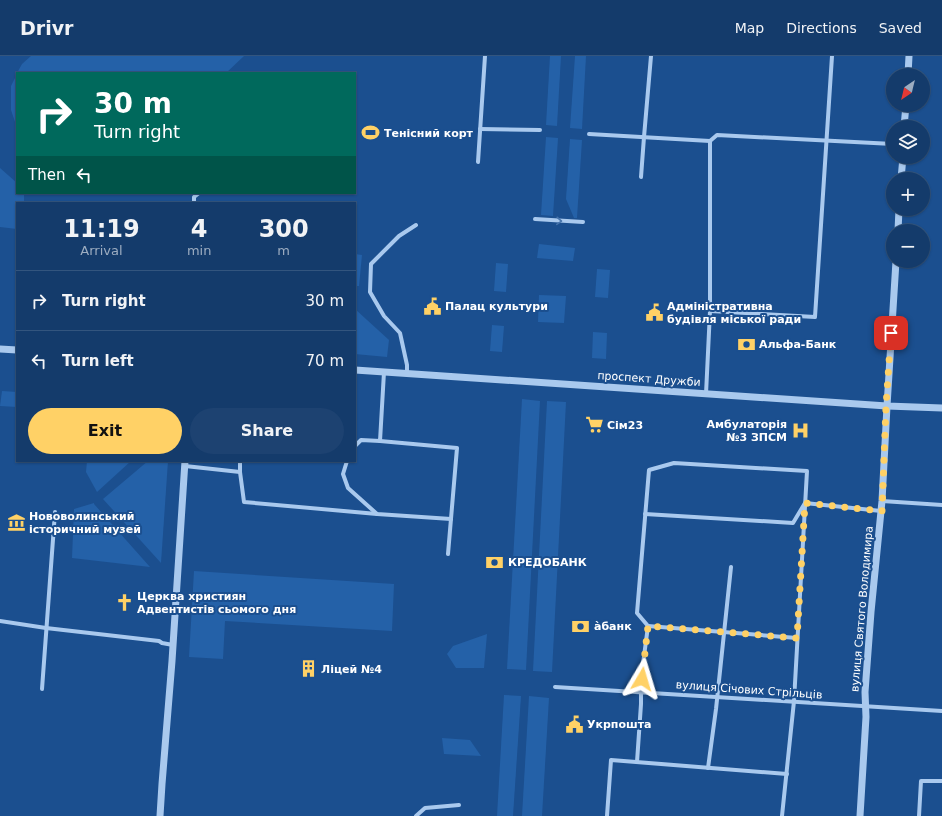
<!DOCTYPE html>
<meta charset="utf-8">
<style>
:root{--surface:#143b6b;--page:#1d4271;--text:#f1f3f6;--muted:#9dadc1;--line:#33557e;--accent:#ffd166}
body{margin:0;font-family:"DejaVu Sans",sans-serif;background:var(--page);color:var(--text);height:100vh;display:flex;flex-direction:column;font-size:15px;white-space:nowrap}
*{box-sizing:border-box;margin:0}
p{font-size:13px;color:var(--muted)}
.icon{flex:none;width:22px;height:22px;fill:none;stroke:currentColor;stroke-width:2;stroke-linecap:round;stroke-linejoin:round}
.map{position:relative;flex:1;overflow:hidden}
.sheet{position:absolute;left:16px;top:146px;width:340px;height:260px;display:flex;flex-direction:column;background:var(--surface);border-radius:0px;box-shadow:0 1px 3px #0004,0 0 0 1px var(--line)}
.sheet>*{flex:none}
.banner{position:absolute;left:16px;top:16px;width:340px;height:122px;border-radius:0px;box-shadow:0 1px 3px #0004,0 0 0 1px var(--line);background:#00695c;color:#fff;overflow:hidden}
.needle{width:26px;rotate:215deg}
.fabs{position:absolute;left:886px;top:12px;display:grid;gap:8px}
.fabs a{display:grid;place-items:center;width:44px;height:44px;border-radius:50%;background:var(--surface);box-shadow:0 1px 3px #0004,0 0 0 1px var(--line);font-size:20px}
.pin{position:absolute;display:grid;place-items:center;width:34px;height:34px;color:#fff;margin:-17px;border-radius:8px;box-shadow:0 2px 6px #0006}
.me{position:absolute;width:44px;margin:-22px;rotate:7deg;stroke-linejoin:round;filter:drop-shadow(0 0 3px #0008)}
.turn{display:flex;align-items:center;gap:14px;height:84px;padding:0 12px;font-size:18px}
.turn .icon{width:52px;height:52px;stroke-width:2.5}
.turn b{display:block;font-size:28px;line-height:34px}
.then{display:flex;align-items:center;height:38px;padding:0 12px;background:#0003;gap:8px;font-size:15px}
.eta{display:flex;justify-content:space-evenly;align-items:center;height:68px;text-align:center}
.eta b{font-size:24px;font-weight:600;line-height:28px}
.button{display:flex;gap:8px;margin-top:auto;padding:8px 12px}
.button a{flex:1;height:46px;border-radius:24px;background:var(--accent);color:#111;font-size:16px;font-weight:600;line-height:46px;text-align:center}
.button a+a{background:var(--page);color:var(--text)}
ul{padding:0;list-style:none}
li{display:flex;align-items:center;gap:12px;height:60px;padding:0 12px;border-top:1px solid var(--line)}
li div{flex:1}
li b{display:block;font-size:15px}
li em{font-style:normal}
header{display:flex;align-items:center;gap:24px;box-sizing:border-box;height:56px;padding:0 20px;background:var(--surface);border-bottom:1px solid var(--line)}
header strong{font-size:19px}
nav{display:flex;gap:22px;margin-inline-start:auto;font-size:14px}
.map>svg:first-child{display:block}
.green{fill:#2461a8}
.lines{fill:none;stroke-linecap:round;stroke-linejoin:round}
.minor{stroke:#a9c9ee;stroke-width:4}
.tertiary{stroke:#a9c9ee;stroke-width:7}
.oneway{stroke:#4674ac}
.route{stroke:#ffd166;stroke-width:7;stroke-dasharray:0 12.6}
.labels{text-anchor:middle;dominant-baseline:central;stroke-width:4;stroke-linejoin:round;paint-order:stroke}
.poi-label{font-size:11px;font-weight:bold;fill:#fff;stroke:#1b4f8f;text-anchor:start}
.street-label{font-size:11px;fill:#fff;stroke:#1b4f8f}
</style>
<header>
<strong>Drivr</strong>
<nav><a>Map</a><a>Directions</a><a>Saved</a></nav>
</header>
<div class="map">
<svg width="942" height="760" viewBox="0 0 942 760">
<rect width="100%" height="100%" fill="#1b4f8f"/>
<g class="green">
<polygon points="31,0 244,0 226,17 17,17 22,8"/>
<polygon points="550,0 561,0 557,70 546,69"/>
<polygon points="575,0 586,0 582,73 570,72"/>
<polygon points="17,18 17,72 11,54 11,30"/>
<polygon points="546,81 558,82 553,160 541,159"/>
<polygon points="570,83 582,84 577,162 574,162 566,143"/>
<polygon points="0,112 17,127 17,137 24,137 24,147 17,147 17,173 0,171"/>
<polygon points="539,188 575,192 573,205 537,202"/>
<polygon points="355,198 362,199 359,230 355,230"/>
<polygon points="496,207 508,208 506,236 494,235"/>
<polygon points="597,213 610,214 608,242 595,241"/>
<polygon points="539,239 566,240 564,267 538,266"/>
<polygon points="355,253 389,284 387,301 355,298"/>
<polygon points="492,269 504,270 502,296 490,295"/>
<polygon points="593,276 607,277 606,303 592,302"/>
<polygon points="2,335 17,336 17,351 0,350"/>
<polygon points="522,343 540,345 526,614 507,613"/>
<polygon points="547,345 566,346 552,616 533,615"/>
<polygon points="87,405 131,405 97,436 86,416"/>
<polygon points="148,405 168,405 161,507 103,443"/>
<polygon points="94,447 94,448 150,511 72,502 74,453"/>
<polygon points="194,515 394,528 392,575 225,565 223,603 189,601"/>
<polygon points="487,578 484,612 456,612 447,598 453,590"/>
<polygon points="504,639 521,640 513,760 497,760"/>
<polygon points="529,640 549,642 542,760 522,760"/>
<polygon points="442,682 470,684 481,700 444,698"/>
</g>
<g class="lines">
<g class="minor">
<polyline points="480,73 540,74"/>
<polyline points="589,78 710,85"/>
<polyline points="478,106 485,0"/>
<polyline points="641,121 644,81 651,0"/>
<polyline points="194,147 194,141 199,137"/>
<polyline points="535,163 583,166"/>
<polyline points="710,255 815,261 832,0"/>
<polyline points="407,318 407,309 400,277 384,260 370,236 371,208 399,180 416,169"/>
<polyline points="706,338 710,255 710,85 717,79 893,88"/>
<polyline points="380,385 457,392 448,498"/>
<polyline points="355,390 361,384 380,385 384,316"/>
<polyline points="347,405 343,418 348,432 377,458"/>
<polyline points="185,410 240,416 240,405"/>
<polyline points="240,416 244,446 377,458 451,463"/>
<polyline points="882,445 942,449"/>
<polyline points="645,458 793,467 805,447 881,455"/>
<polyline points="0,565 46,572 159,585 162,587 173,589"/>
<polyline points="648,570 797,582"/>
<polyline points="555,631 942,655"/>
<polyline points="42,633 55,456"/>
<polyline points="637,706 641,648 641,623 648,570 637,557 649,414 674,407 807,415 794,645 782,760"/>
<polyline points="708,712 716,653 731,511"/>
<polyline points="416,760 425,752 459,749"/>
<polyline points="607,760 611,704 787,718"/>
<polyline points="919,760 921,725 942,725"/>
</g>
<g class="tertiary">
<polyline points="908,19 909,0"/>
<polyline points="904,71 906,49"/>
<polyline points="901,123 903,101"/>
<polyline points="898,175 899,153"/>
<polyline points="0,293 17,294"/>
<polyline points="355,314 887,350 942,352"/>
<polyline points="160,760 162,728 172,605 185,405"/>
<polyline points="860,760 866,661 865,636 871,556 882,445 887,350 896,205"/>
</g>
</g>
<defs><path id="oneway-chevron" d="M-2-3.5L2.5 0L-2 3.5" fill="none" stroke-width="1.6" stroke-linecap="round" stroke-linejoin="round"/></defs>
<use class="oneway" href="#oneway-chevron" transform="translate(559 165) rotate(4)"/>
<g class="lines">
<polyline class="route" points="642,623 648,570 797,582 805,447 882,455 886,350 891,277"/>
</g>
<defs>
<symbol id="stadium-bare" viewBox="-9 -9 18 18"><path d="M0-5a6.5 5 0 1 0 0 10a6.5 5 0 1 0 0-10ZM-3.5-1.8h7v3.6h-7Z" fill="#ffd166" stroke="#1b4f8f" stroke-width="2.5" paint-order="stroke"/></symbol>
<symbol id="civic-bare" viewBox="-9 -9 18 18"><path d="M-.6-6.5H3V-4.5H.6V-3L4-1V1h2V6H-6V1h2V-1L-.6-3ZM-1.2 2.5V6h2.4V2.5Z" fill="#ffd166" stroke="#1b4f8f" stroke-width="2.5" paint-order="stroke"/></symbol>
<symbol id="bank-bare" viewBox="-9 -9 18 18"><path d="M-6-4H6V4H-6ZM0-2.3a2.3 2.3 0 1 0 0 4.6a2.3 2.3 0 1 0 0-4.6Z" fill="#ffd166" stroke="#1b4f8f" stroke-width="2.5" paint-order="stroke"/></symbol>
<symbol id="supermarket-bare" viewBox="-9 -9 18 18"><path d="M-6-5.5h2.5l.6 2H6L4.5 2H-2.5L-4.4-4H-6ZM-1.5 3.2a1.3 1.3 0 1 0 .1 0ZM3 3.2a1.3 1.3 0 1 0 .1 0Z" fill="#ffd166" stroke="#1b4f8f" stroke-width="2.5" paint-order="stroke"/></symbol>
<symbol id="hospital-bare" viewBox="-9 -9 18 18"><path d="M-5-5h3v3.5h4V-5h3V5h-3V1.5h-4V5h-3Z" fill="#ffd166" stroke="#1b4f8f" stroke-width="2.5" paint-order="stroke"/></symbol>
<symbol id="museum-bare" viewBox="-9 -9 18 18"><path d="M0-6L6-3V-2H-6V-3ZM-5-1h2V3h-2ZM-1-1h2V3h-2ZM3-1h2V3H3ZM-6 4H6V6H-6Z" fill="#ffd166" stroke="#1b4f8f" stroke-width="2.5" paint-order="stroke"/></symbol>
<symbol id="church-bare" viewBox="-9 -9 18 18"><path d="M-1.2-6h2.4v3.5h3.3v2.4h-3.3V6h-2.4V-.1h-3.3v-2.4h3.3Z" fill="#ffd166" stroke="#1b4f8f" stroke-width="2.5" paint-order="stroke"/></symbol>
<symbol id="building-bare" viewBox="-9 -9 18 18"><path d="M-4-6H4V6H1V3H-1V6H-4ZM-2.5-4.3h1.7v1.8h-1.7ZM.8-4.3h1.7v1.8H.8ZM-2.5-1h1.7V.8h-1.7ZM.8-1h1.7V.8H.8Z" fill="#ffd166" stroke="#1b4f8f" stroke-width="2.5" paint-order="stroke"/></symbol>
</defs>
<g fill-rule="evenodd">
<use href="#stadium-bare" x="358" y="64" width="25" height="25"/>
<use href="#civic-bare" x="420" y="238" width="25" height="25"/>
<use href="#civic-bare" x="642" y="244" width="25" height="25"/>
<use href="#bank-bare" x="734" y="276" width="25" height="25"/>
<use href="#supermarket-bare" x="582" y="356" width="25" height="25"/>
<use href="#hospital-bare" x="788" y="362" width="25" height="25"/>
<use href="#museum-bare" x="4" y="454" width="25" height="25"/>
<use href="#bank-bare" x="482" y="494" width="25" height="25"/>
<use href="#church-bare" x="112" y="534" width="25" height="25"/>
<use href="#bank-bare" x="568" y="558" width="25" height="25"/>
<use href="#building-bare" x="296" y="600" width="25" height="25"/>
<use href="#civic-bare" x="562" y="656" width="25" height="25"/>
</g>
<g class="labels">
<g class="poi-label">
<text x="384" y="77">Тенісний корт</text>
<text x="445" y="250">Палац культури</text>
<text x="667" y="250">Адміністративна<tspan x="667" dy="13">будівля міської ради</tspan></text>
<text x="759" y="288">Альфа-Банк</text>
<text x="787" y="368" text-anchor="end">Амбулаторія<tspan x="787" dy="13">№3 ЗПСМ</tspan></text>
<text x="607" y="369">Сім23</text>
<text x="29" y="460">Нововолинський<tspan x="29" dy="13">історичний музей</tspan></text>
<text x="508" y="506">КРЕДОБАНК</text>
<text x="137" y="540">Церква християн<tspan x="137" dy="13">Адвентистів сьомого дня</tspan></text>
<text x="594" y="570">а̀банк</text>
<text x="321" y="613">Ліцей №4</text>
<text x="587" y="668">Укрпошта</text>
</g>
<g class="street-label">
<text transform="translate(649 323) rotate(4)">проспект Дружби</text>
<text transform="translate(862 553) rotate(-85)">вулиця Святого Володимира</text>
<text transform="translate(749 634) rotate(4)">вулиця Січових Стрільців</text>
</g>
</g>
</svg>
<div class="fabs">
<a><svg class="needle" viewBox="-14 -14 28 28"><path d="M0-13l5 13h-10z" fill="#e53935"/><path d="M0 13l5-13h-10z" fill="#9dadc1"/></svg></a>
<a><svg class="icon" aria-label="layers" viewBox="0 0 24 24"><path d="M12 4l9 5-9 5-9-5zM3 14l9 5 9-5"/></svg></a>
<a>+</a>
<a>−</a>
</div>
<div class="pin" style="left:891px;top:277px;background:#d93025"><svg class="icon" aria-label="arrive" viewBox="0 0 24 24"><path d="M6 21V4h12l-3 4 3 4H6"/></svg></div>
<svg class="me" style="left:642px;top:623px" viewBox="-20 -20 40 40"><path d="M0-17L14 15 0 8-14 15z" fill="#ffd166" stroke="#fff" stroke-width="4"/></svg>
<div class="banner">
<div class="turn"><svg class="icon" aria-label="right" viewBox="0 0 24 24"><path d="M7 20v-9h11M14 6l5 5-5 5"/></svg><div><b>30 m</b>Turn right</div></div>
<div class="then">Then<svg class="icon" aria-label="left" viewBox="0 0 24 24"><path d="M17 20v-9H6M10 6l-5 5 5 5"/></svg></div>
</div>
<section class="sheet">
<div class="eta">
<div><b>11:19</b><p>Arrival</p></div>
<div><b>4</b><p>min</p></div>
<div><b>300</b><p>m</p></div>
</div>
<ul>
<li><svg class="icon" aria-label="right" viewBox="0 0 24 24"><path d="M7 20v-9h11M14 6l5 5-5 5"/></svg><div><b>Turn right</b></div><em>30 m</em></li>
<li><svg class="icon" aria-label="left" viewBox="0 0 24 24"><path d="M17 20v-9H6M10 6l-5 5 5 5"/></svg><div><b>Turn left</b></div><em>70 m</em></li>
</ul>
<div class="button"><a>Exit</a><a>Share</a></div>
</section>
</div>
